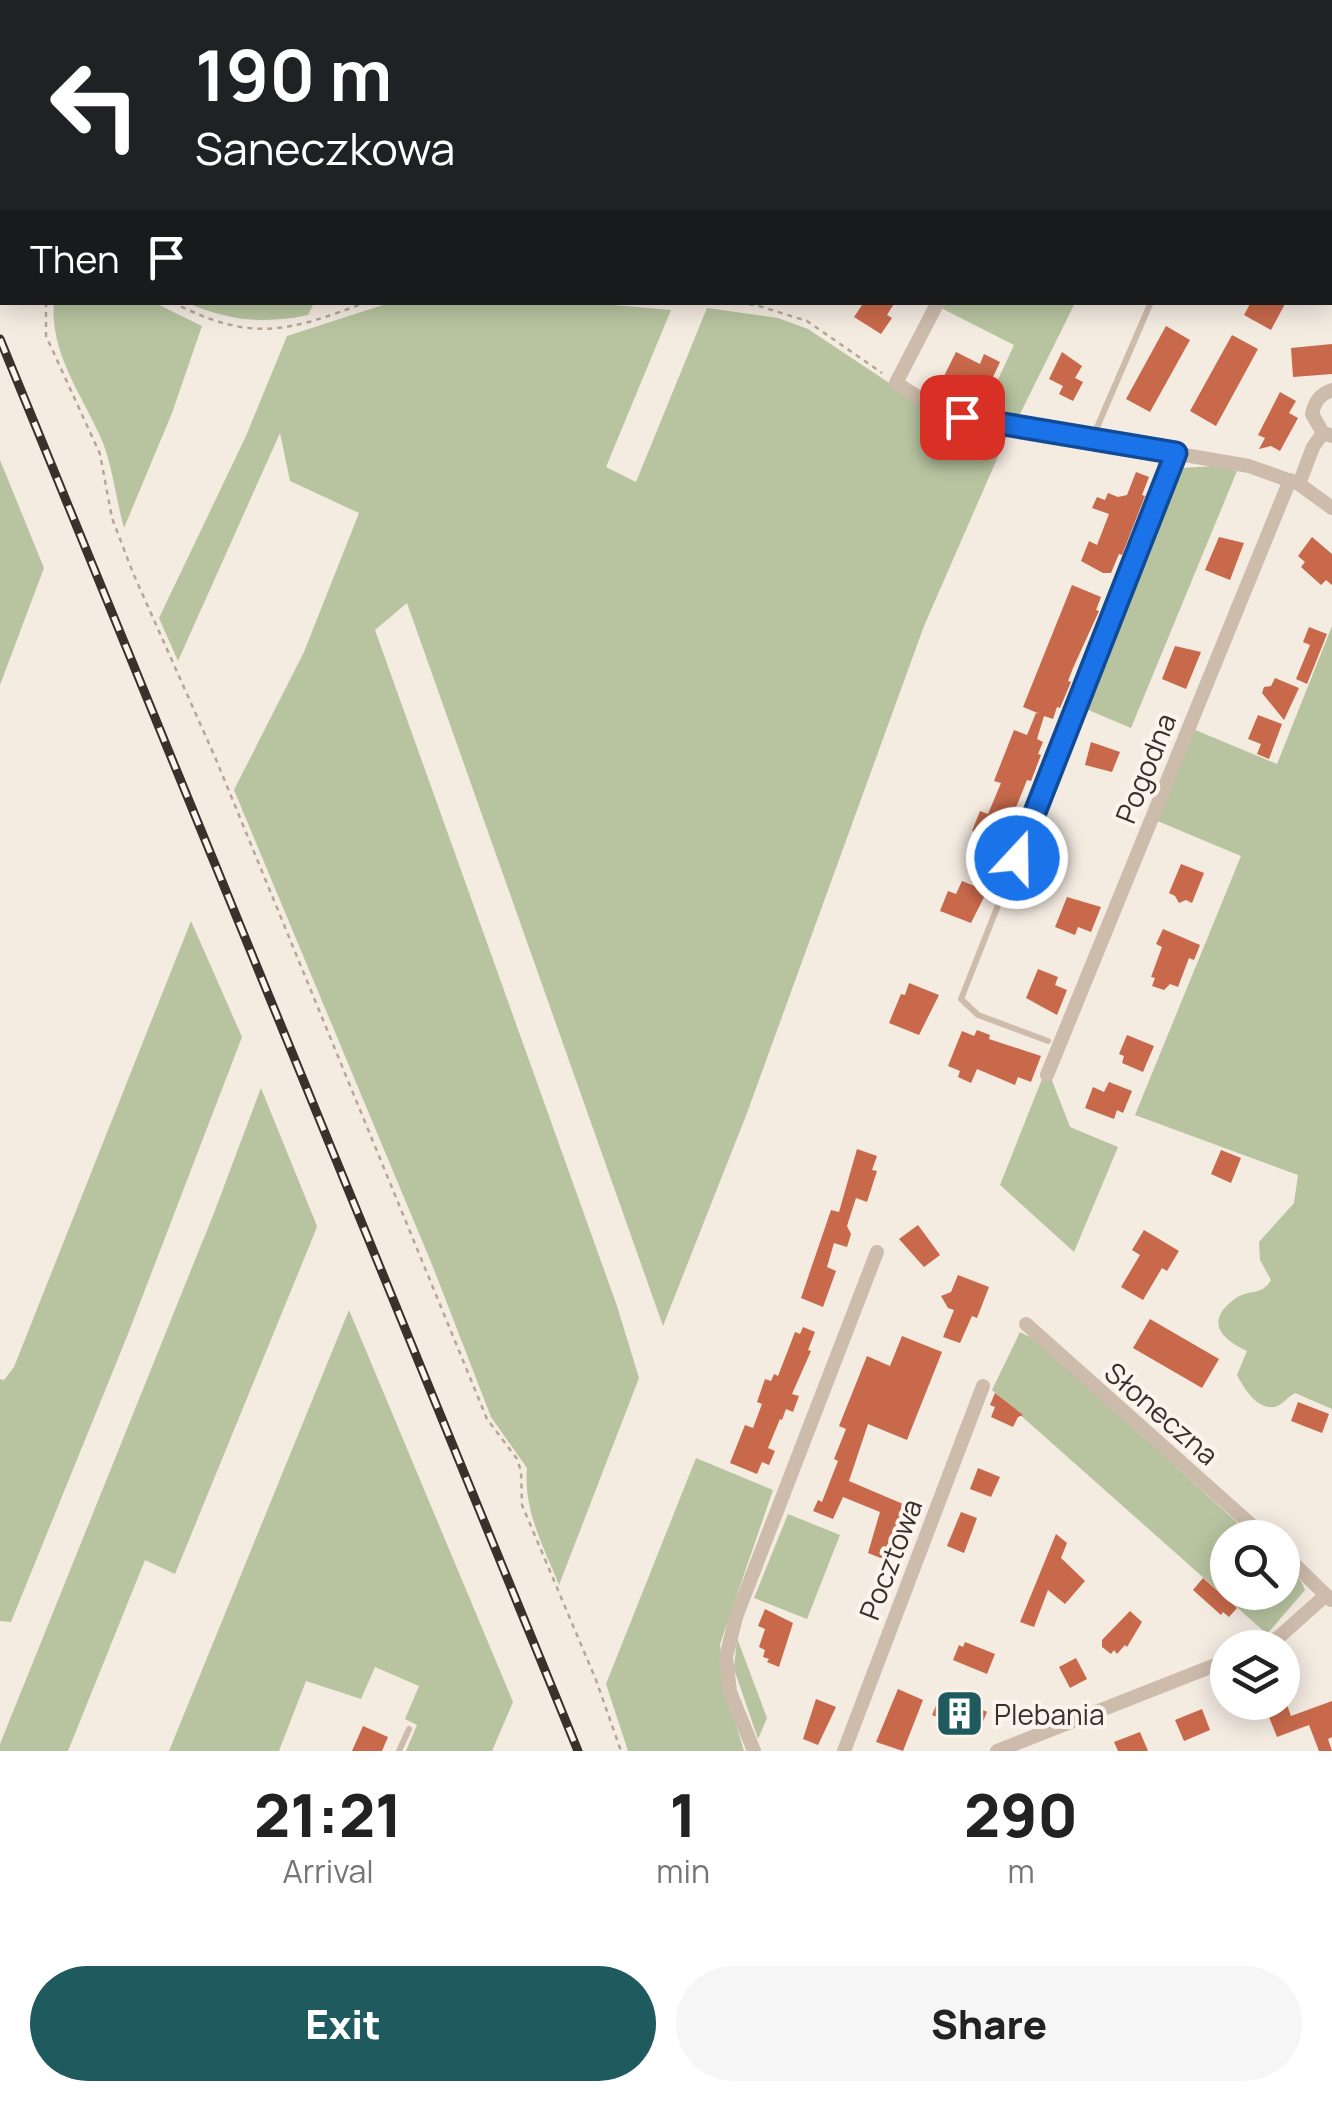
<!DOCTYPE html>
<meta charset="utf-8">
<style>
:root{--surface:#fff;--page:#f6f6f6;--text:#222;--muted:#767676;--accent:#1f5a5e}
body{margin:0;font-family:Manrope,sans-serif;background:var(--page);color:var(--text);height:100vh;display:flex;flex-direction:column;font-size:38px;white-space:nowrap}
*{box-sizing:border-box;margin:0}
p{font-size:32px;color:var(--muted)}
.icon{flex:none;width:55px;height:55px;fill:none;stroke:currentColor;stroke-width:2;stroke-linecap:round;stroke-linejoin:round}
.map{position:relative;height:1751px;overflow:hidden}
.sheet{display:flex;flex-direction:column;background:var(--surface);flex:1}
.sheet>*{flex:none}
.banner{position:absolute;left:0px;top:0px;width:1332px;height:305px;box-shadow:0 5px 25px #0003;background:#202124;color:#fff;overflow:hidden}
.buttons{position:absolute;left:1210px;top:1520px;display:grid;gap:20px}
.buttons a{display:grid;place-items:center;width:90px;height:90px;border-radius:50%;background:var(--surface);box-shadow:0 5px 25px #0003;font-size:50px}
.pin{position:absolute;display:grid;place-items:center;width:85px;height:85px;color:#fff;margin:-42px;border-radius:20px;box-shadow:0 5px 15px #0006}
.me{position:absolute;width:110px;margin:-55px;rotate:21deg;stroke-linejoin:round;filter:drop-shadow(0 0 8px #0008)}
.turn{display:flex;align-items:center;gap:35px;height:210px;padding:0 30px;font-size:45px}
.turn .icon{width:130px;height:130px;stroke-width:2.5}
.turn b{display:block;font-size:70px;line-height:85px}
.then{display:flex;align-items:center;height:95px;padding:0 30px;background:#0003;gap:20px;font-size:38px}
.eta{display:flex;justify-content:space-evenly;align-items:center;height:170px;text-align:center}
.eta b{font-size:60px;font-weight:800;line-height:70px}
.primary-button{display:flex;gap:20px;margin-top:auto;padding:20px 30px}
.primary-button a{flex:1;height:115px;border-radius:60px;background:var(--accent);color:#fff;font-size:40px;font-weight:800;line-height:115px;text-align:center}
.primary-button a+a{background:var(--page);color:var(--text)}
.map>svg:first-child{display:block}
.green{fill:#b8c4a0}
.building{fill:#c8694b}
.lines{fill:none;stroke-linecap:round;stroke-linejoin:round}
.path{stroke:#b9a596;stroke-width:2.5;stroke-dasharray:5 5;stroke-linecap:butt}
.service{stroke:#cdbbac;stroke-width:6}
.minor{stroke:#cdbbac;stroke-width:14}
.rail-casing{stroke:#3b302b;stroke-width:9}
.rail{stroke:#fbf5ee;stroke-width:5;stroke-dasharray:15;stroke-linecap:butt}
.route-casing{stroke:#114b97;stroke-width:25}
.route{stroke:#1a73e8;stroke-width:18}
.labels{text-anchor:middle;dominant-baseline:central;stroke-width:8;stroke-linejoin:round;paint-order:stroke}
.street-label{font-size:28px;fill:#3b302b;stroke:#fbf5ee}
.poi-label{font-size:28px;fill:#3b302b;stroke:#fbf5ee;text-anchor:start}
</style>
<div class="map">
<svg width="1332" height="1751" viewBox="0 0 1332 1751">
<rect width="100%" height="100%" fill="#f4ebe1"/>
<g class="green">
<polygon points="0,0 170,2 2,2 2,182"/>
<polygon points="201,0 453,0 202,2"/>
<polygon points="490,0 1045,0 489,2"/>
<path d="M54,302l101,1 47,23 -30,87 -48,115c-8,-28 -11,-59 -21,-85 -19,-46 -54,-89 -49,-141z"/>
<path d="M580,302l91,8 -65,157 30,15 71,-174 71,10 30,11 134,89 68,11 -86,197 -177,487 -84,213 -256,-723 -32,27 242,676 22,72 -80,207c-15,-38 -36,-75 -32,-117l-36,-51 -58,-150 -199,-477 70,-138 55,-139 -69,-32 -10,-48 -102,228 -19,-43 87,-182 41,-100 102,-33z"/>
<polygon points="944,302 1075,303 1018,418 983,412 1014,345 941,308"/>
<path d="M188,303h126l-6,12c-42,9 -80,6 -120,-12z"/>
<polygon points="0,460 44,568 0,685"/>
<polygon points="1216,466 1237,471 1131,728 1086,709 1182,468"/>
<path d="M1332,626v783l-37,-16c-8,4 -13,13 -21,14 -18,2 -30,-19 -37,-32l10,-24c-27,-13 -43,-30 -11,-53 14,-9 26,-2 35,-18l-11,-20 -1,-18 35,-39 4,-28 -163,-60 106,-259 -86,-36 38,-91 84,35z"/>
<polygon points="191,921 242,1037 128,1334 11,1622 0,1621 0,1379 4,1380 14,1367"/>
<polygon points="1051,1078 1070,1127 1118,1147 1074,1252 1000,1185 1042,1079"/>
<polygon points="261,1088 317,1226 315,1232 175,1574 145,1560 68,1751 0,1751 0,1744 214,1213"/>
<polygon points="349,1310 513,1702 492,1751 406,1751 417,1725 405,1719 419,1686 375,1667 361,1699 306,1681 279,1751 169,1751"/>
<polygon points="1020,1332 1038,1341 1253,1537 1228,1538 1228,1592 1282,1592 1283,1564 1301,1581 1305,1590 1267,1634 992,1390"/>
<polygon points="696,1458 773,1490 720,1644 723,1682 744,1751 628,1751 606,1684"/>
<polygon points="788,1514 840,1535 807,1619 754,1598"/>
<polygon points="737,1638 767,1718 758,1739 734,1669"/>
</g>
<g class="building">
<polygon points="864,302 895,302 887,315 892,318 881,334 854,317"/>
<polygon points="1251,302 1286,302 1271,330 1244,315"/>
<polygon points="1166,326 1190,340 1150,412 1126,399"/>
<polygon points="1232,335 1258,349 1216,426 1190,411"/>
<polygon points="1332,344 1332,374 1293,377 1291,348"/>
<polygon points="956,352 980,364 984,354 1000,362 987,390 965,379 962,385 944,376"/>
<polygon points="1062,352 1082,366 1075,378 1083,382 1073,401 1059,394 1063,386 1049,379"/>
<polygon points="1280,392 1296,401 1289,413 1298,418 1280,451 1271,446 1259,449 1265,438 1258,435"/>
<polygon points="1136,472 1149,477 1142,495 1145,496 1122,555 1119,554 1111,573 1103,573 1081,561 1089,541 1097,545 1109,514 1092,508 1097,497 1105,500 1108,493 1118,497 1127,495"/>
<polygon points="1219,537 1244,543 1230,580 1205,570"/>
<polygon points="1312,537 1332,554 1332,585 1326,580 1321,585 1301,567 1305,562 1298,556"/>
<polygon points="1072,585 1101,597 1096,610 1099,611 1073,668 1068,681 1071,682 1060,708 1057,707 1053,719 1044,716 1037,739 1043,742 1038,754 1041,755 1031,781 1027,780 1015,810 1019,812 1002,843 972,831 980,811 988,814 1001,783 994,781 1014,730 1027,735 1036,713 1040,714 1023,707"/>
<polygon points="1309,627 1327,634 1307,684 1296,679 1310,645 1303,642"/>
<polygon points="1175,646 1201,652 1186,689 1162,679"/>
<polygon points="1275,678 1299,688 1284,720 1262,693 1264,687 1271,686"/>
<polygon points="1258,715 1282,724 1269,759 1257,754 1261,744 1248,739"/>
<polygon points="1091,742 1120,752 1112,772 1085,765"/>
<polygon points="1181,864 1204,873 1192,903 1186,900 1179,903 1175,896 1169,893"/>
<polygon points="962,881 987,891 971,923 940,911 948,891 956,894"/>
<polygon points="1067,897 1101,907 1091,932 1078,927 1075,935 1055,927"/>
<polygon points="1163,929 1200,945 1194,960 1189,958 1178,987 1170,984 1164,990 1152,986 1155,978 1151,977 1162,947 1156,944"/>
<polygon points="1038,969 1058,977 1055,985 1067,990 1057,1015 1026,998"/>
<polygon points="909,983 939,995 919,1035 889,1023 901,994 905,995"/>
<polygon points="977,1030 990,1035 989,1039 1041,1056 1031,1082 1018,1077 1015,1085 977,1069 971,1083 958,1077 960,1071 948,1066 962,1031 974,1036"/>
<polygon points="1127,1035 1154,1046 1143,1072 1122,1063 1124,1056 1119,1054"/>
<polygon points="1109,1082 1132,1091 1123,1113 1117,1110 1114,1119 1085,1108 1093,1087 1104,1092"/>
<polygon points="857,1149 877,1156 872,1170 877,1171 867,1202 856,1198 847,1226 851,1234 847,1247 834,1243 827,1267 836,1271 823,1307 801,1298 831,1210 839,1212"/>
<polygon points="1221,1150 1241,1158 1231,1183 1211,1174"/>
<polygon points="918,1225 940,1255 924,1267 899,1239"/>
<polygon points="1144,1230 1179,1251 1167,1271 1162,1268 1143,1300 1121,1287 1140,1255 1132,1250"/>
<polygon points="958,1275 989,1287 977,1318 972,1316 960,1343 943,1337 954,1310 948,1308 941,1296 951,1292"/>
<polygon points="1150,1319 1219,1359 1202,1388 1133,1348"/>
<polygon points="803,1327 815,1332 808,1350 811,1351 792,1394 799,1396 793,1412 786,1409 782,1420 780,1419 768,1448 775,1451 769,1465 762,1462 757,1474 730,1463 745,1425 753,1428 762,1404 757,1402 765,1379 771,1381 774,1374 778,1376 795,1332 800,1334"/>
<polygon points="902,1336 942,1352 907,1440 868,1424 849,1481 910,1507 895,1551 892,1550 888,1561 868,1553 880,1512 843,1497 833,1519 813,1511 818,1500 822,1502 838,1461 834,1459 846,1429 839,1426 867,1356 890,1366"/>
<polygon points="995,1393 1023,1415 1018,1417 1013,1427 991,1417 995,1407 990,1405"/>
<polygon points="1298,1402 1329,1414 1322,1433 1291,1421"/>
<polygon points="978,1468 1000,1477 991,1497 970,1489"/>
<polygon points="961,1512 977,1518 964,1553 947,1546"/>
<polygon points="1056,1534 1067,1543 1061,1558 1085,1581 1065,1604 1048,1590 1034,1627 1020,1622"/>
<polygon points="1203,1578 1237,1608 1229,1617 1223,1612 1221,1615 1193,1590"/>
<polygon points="765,1609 793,1623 779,1667 767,1662 769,1659 763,1657 765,1650 759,1647 765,1629 758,1626"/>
<polygon points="1130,1611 1142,1622 1127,1647 1125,1645 1117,1654 1114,1650 1111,1654 1102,1647 1102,1640"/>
<polygon points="965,1642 995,1654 987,1674 953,1660 959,1645 963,1647"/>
<polygon points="1076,1658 1087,1679 1070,1688 1059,1667"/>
<polygon points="898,1689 923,1700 903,1751 876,1742"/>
<polygon points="941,1694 968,1702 987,1712 978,1733 932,1715"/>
<polygon points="816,1699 836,1707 818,1745 803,1739"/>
<polygon points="1332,1701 1332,1737 1328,1739 1332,1751 1319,1751 1309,1725 1277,1737 1263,1702 1286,1702 1291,1716"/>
<polygon points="1202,1709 1210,1730 1184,1741 1175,1720"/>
<polygon points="363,1726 388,1737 382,1751 352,1751"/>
<polygon points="1140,1732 1148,1751 1118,1751 1114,1742"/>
</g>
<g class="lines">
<g class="path">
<polyline points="675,2 676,0"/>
<polyline points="0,193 2,196"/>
<polyline points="46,302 46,336 100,454 112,518 133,573 215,757 487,1419 517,1459 521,1471 522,1505 596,1680 621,1751"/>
<path d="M172,302c80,41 115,30 195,0"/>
<polyline points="629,302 686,302"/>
<polyline points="729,302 756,305 807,321 882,373"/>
</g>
<g class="service">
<polyline points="1261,2 1263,0"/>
<polyline points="1092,439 1151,302"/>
<polyline points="1048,1041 978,1015 961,999 1176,454"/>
<polyline points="399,1751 409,1729"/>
</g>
<g class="minor">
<polyline points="1054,2 1054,0"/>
<polyline points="938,302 896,383 935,408 962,417 1249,466 1299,484 1332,508"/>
<path d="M1332,390c-13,5 -17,11 -20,24l11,19 9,3"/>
<polyline points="1299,484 1313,447 1323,433"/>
<polyline points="1047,1075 1290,480"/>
<polyline points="1026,1324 1266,1538"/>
<polyline points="1282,1552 1331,1600"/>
<polyline points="1258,1648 1279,1637 1326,1595"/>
<polyline points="754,1751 730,1692 726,1657 736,1617 877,1252"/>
<polyline points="844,1751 983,1386"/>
<polyline points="997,1751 1228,1660"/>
</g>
<defs>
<polyline id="rail" points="0,339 578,1751"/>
</defs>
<use href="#rail" class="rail-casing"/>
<use href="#rail" class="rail"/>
</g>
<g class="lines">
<defs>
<polyline id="route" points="962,417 1176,453 1017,858"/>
</defs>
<use href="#route" class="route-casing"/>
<use href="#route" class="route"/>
</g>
<defs>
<symbol id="building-square" viewBox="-11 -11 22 22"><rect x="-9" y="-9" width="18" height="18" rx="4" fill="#1f5a5e" stroke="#fbf5ee"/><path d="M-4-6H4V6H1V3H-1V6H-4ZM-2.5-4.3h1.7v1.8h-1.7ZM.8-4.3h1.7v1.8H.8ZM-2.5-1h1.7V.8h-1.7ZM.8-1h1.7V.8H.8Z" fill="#fff"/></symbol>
</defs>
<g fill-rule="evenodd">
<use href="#building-square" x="932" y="1686" width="55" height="55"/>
</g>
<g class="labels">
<g class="street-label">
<text transform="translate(1145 768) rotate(-68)">Pogodna</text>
<text transform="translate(1162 1413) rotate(41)">Słoneczna</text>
<text transform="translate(890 1559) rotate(-69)">Pocztowa</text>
</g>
<g class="poi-label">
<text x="994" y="1714">Plebania</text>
</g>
</g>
</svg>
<div class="buttons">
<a><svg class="icon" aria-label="search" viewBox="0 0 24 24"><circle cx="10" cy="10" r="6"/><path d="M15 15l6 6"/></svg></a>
<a><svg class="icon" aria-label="layers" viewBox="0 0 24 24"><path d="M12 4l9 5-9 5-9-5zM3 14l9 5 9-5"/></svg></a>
</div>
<div class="pin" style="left:962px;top:417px;background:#d93025"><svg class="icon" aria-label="arrive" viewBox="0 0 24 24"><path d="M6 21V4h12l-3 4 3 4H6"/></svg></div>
<svg class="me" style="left:1017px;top:858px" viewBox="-20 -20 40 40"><circle r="17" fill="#1a73e8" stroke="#fff" stroke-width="3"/><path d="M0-11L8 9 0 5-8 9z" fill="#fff"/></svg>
<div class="banner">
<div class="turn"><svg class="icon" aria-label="left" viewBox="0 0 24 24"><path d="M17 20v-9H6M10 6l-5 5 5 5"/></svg><div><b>190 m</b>Saneczkowa</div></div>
<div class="then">Then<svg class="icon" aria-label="arrive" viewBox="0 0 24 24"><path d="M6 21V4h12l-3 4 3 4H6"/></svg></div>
</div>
</div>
<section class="sheet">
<div class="eta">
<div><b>21:21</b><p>Arrival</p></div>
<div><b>1</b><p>min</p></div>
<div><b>290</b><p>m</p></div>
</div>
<div class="primary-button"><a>Exit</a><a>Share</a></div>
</section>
